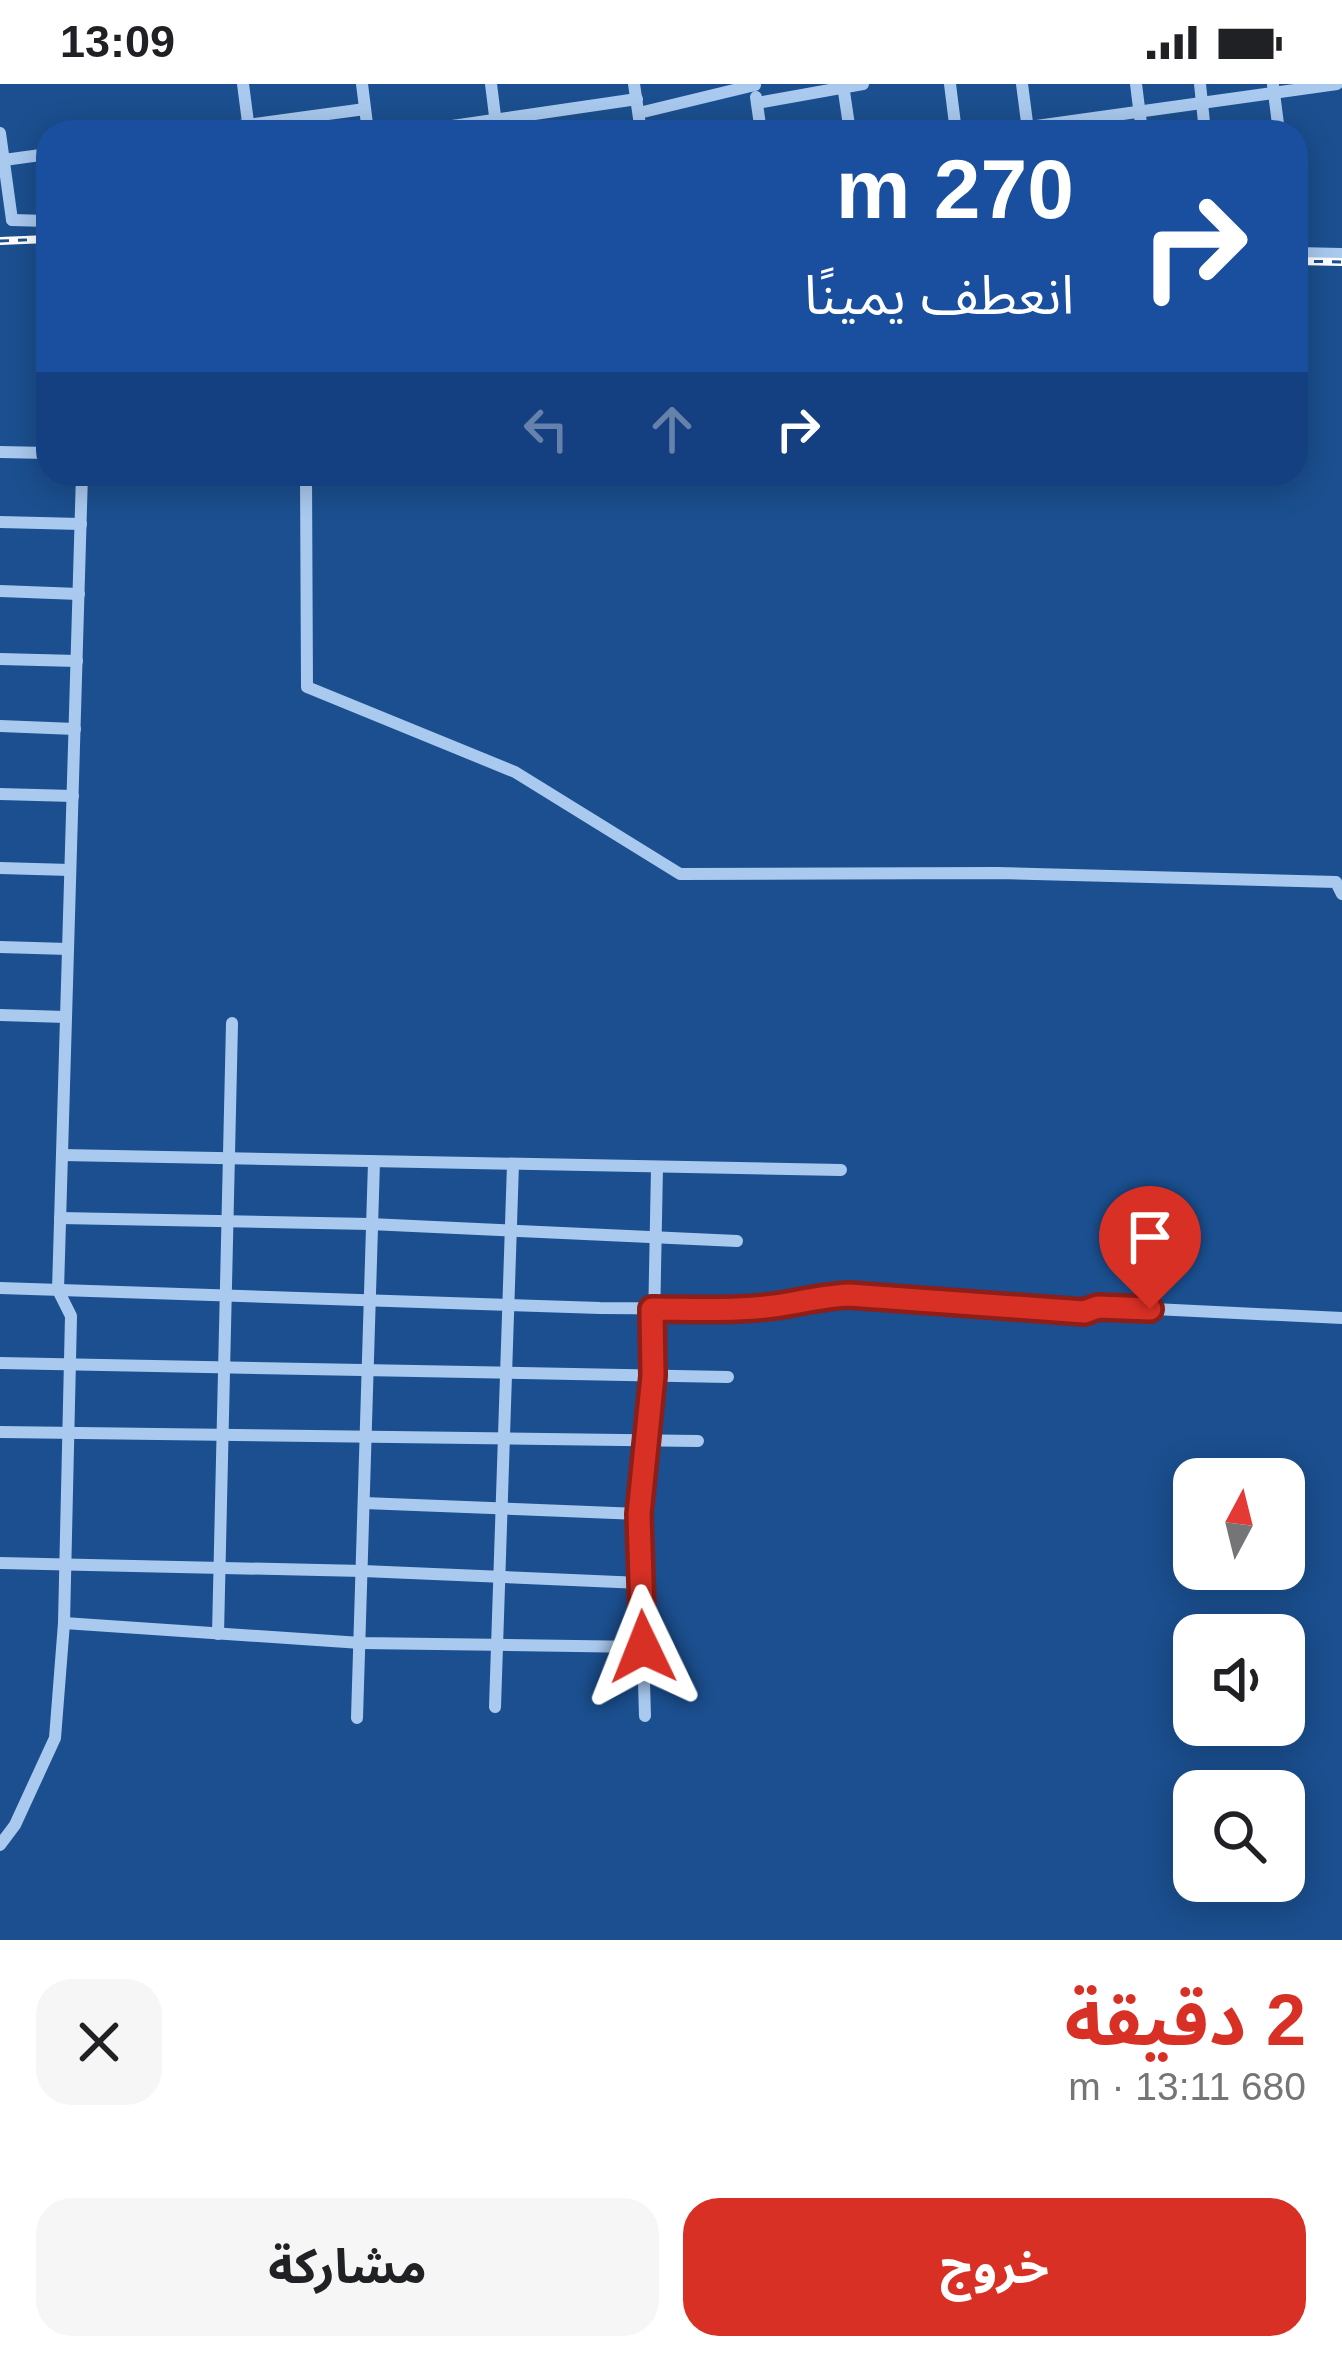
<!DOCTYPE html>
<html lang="ar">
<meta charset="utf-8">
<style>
:root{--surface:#fff;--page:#f6f6f6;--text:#202124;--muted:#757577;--accent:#d93025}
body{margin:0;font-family:Helvetica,"Noto Sans Arabic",sans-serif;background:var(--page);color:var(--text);direction:rtl;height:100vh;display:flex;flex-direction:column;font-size:45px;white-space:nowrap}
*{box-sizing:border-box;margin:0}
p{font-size:39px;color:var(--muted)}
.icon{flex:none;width:66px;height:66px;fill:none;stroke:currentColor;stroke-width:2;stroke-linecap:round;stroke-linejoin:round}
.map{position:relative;height:1856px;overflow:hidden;direction:ltr}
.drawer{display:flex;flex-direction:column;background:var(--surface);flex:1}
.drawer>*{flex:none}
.guide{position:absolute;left:36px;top:36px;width:1272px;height:366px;border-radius:36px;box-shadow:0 6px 30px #0003;direction:rtl;background:#1a4fa0;color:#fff;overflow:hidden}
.needle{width:78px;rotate:7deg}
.controls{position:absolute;left:1173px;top:1374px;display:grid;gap:24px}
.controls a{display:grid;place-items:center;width:132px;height:132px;border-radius:24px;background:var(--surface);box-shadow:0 6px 30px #0003;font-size:60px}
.pin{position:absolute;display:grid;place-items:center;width:102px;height:102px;color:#fff;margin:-123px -51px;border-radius:50% 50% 50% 0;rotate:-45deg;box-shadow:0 0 12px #0007}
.pin .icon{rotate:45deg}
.me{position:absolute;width:132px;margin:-66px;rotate:358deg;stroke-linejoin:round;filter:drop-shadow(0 0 9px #0008)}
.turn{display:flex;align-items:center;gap:42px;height:252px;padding:0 36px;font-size:54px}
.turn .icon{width:156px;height:156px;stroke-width:2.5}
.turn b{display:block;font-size:84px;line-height:102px}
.lanes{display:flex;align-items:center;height:114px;padding:0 36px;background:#0003;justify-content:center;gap:60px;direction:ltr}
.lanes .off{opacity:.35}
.round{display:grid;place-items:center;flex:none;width:126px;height:126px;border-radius:36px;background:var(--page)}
.head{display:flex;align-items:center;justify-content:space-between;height:204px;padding:0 36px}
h1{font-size:72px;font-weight:700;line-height:90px;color:var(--accent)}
.button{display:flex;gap:24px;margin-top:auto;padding:24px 36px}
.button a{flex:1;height:138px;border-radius:36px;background:var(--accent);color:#fff;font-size:48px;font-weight:700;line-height:138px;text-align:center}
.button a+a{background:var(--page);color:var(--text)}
.status{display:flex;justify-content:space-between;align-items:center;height:84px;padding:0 60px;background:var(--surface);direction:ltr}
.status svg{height:33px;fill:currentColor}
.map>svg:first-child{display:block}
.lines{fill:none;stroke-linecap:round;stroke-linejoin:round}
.minor{stroke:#a9c9ee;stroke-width:12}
.rail-casing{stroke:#fff;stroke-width:8}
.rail{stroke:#1b4f8f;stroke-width:3;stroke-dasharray:9;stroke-linecap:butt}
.route-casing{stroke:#8d1f18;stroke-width:30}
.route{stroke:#d93025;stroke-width:21}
</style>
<div class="status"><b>13:09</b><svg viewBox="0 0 49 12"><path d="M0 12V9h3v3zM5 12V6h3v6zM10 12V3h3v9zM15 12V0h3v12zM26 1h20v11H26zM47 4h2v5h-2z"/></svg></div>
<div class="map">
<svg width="1342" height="1856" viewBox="0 0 1342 1856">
<rect width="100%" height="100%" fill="#1b4f8f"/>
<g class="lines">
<g class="minor">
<polyline points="243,0 249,46"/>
<polyline points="362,0 368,48"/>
<polyline points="491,0 497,48"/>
<polyline points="634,0 641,48"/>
<polyline points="950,0 956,48"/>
<polyline points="1022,0 1028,46"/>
<polyline points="1136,0 1142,48"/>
<polyline points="1200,0 1205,48"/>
<polyline points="843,1 850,48"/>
<polyline points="1273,1 1279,48"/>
<polyline points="756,13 761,48"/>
<polyline points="757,19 863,0"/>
<polyline points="639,29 755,1"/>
<polyline points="195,48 365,25"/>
<polyline points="411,48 637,15"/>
<polyline points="994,48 1337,0"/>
<polyline points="0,49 12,136"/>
<polyline points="4,76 48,70"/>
<polyline points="12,136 48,137"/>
<polyline points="1296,169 1342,170"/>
<polyline points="0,368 48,369"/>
<polyline points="306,390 307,603 515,688 680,790 998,789 1336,798 1342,810"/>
<polyline points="0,438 81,440"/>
<polyline points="0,507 79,510"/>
<polyline points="0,575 77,577"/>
<polyline points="0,642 75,645"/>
<polyline points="0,710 73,712"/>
<polyline points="0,784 70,786"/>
<polyline points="0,863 68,865"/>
<polyline points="0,931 66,933"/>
<polyline points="62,1071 841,1086"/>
<polyline points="60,1134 370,1140 737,1157"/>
<polyline points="0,1204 600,1224 729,1225 796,1219 813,1212 849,1211 1084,1227 1113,1223 1342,1234"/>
<polyline points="0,1279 728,1293"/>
<polyline points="0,1348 698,1357"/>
<polyline points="364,1419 639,1430"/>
<polyline points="0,1479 363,1487 641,1499"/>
<polyline points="64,1539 361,1559 643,1563"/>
<polyline points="218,1550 232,939"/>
<polyline points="495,1623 513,1080"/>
<polyline points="645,1632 639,1430 653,1292 657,1083"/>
<polyline points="357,1634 374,1078"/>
<polyline points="0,1761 15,1741 55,1654 64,1539 71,1232 58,1206 82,390"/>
</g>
<defs>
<g id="rail">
<polyline points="0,157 48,155"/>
<polyline points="1296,177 1342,178"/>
</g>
</defs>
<use href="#rail" class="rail-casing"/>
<use href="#rail" class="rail"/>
</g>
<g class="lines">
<defs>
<path id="route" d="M643,1563l-4,-133 14,-138 -1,-67c46,0 96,3 141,-6 20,-4 35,-7 56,-8l235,17 14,-5 52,2"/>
</defs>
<use href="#route" class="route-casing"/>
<use href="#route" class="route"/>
</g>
</svg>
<div class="controls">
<a><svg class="needle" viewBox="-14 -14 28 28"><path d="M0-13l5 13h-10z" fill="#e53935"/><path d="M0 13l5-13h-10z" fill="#757577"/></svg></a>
<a><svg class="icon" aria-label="sound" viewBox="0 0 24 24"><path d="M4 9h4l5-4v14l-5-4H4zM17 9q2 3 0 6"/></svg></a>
<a><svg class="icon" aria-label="search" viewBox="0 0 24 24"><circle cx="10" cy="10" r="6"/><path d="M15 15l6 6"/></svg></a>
</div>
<div class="pin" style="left:1150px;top:1225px;background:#d93025"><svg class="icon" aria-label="arrive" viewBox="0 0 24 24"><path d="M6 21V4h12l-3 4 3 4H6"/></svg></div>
<svg class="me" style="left:643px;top:1563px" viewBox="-20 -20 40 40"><path d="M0-17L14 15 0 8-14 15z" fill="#d93025" stroke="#fff" stroke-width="4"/></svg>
<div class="guide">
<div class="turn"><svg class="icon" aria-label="right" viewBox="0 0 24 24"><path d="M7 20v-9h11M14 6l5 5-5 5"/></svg><div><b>270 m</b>انعطف يمينًا</div></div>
<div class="lanes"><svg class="icon off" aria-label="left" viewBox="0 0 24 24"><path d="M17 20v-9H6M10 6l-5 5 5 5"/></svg><svg class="icon off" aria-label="ahead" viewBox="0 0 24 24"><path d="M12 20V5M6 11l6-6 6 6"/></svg><svg class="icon" aria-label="right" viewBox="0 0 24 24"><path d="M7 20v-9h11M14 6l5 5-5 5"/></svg></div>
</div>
</div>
<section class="drawer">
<div class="head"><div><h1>2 دقيقة</h1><p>680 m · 13:11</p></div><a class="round"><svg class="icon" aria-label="close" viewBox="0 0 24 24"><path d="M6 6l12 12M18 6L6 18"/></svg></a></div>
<div class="button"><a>خروج</a><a>مشاركة</a></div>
</section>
